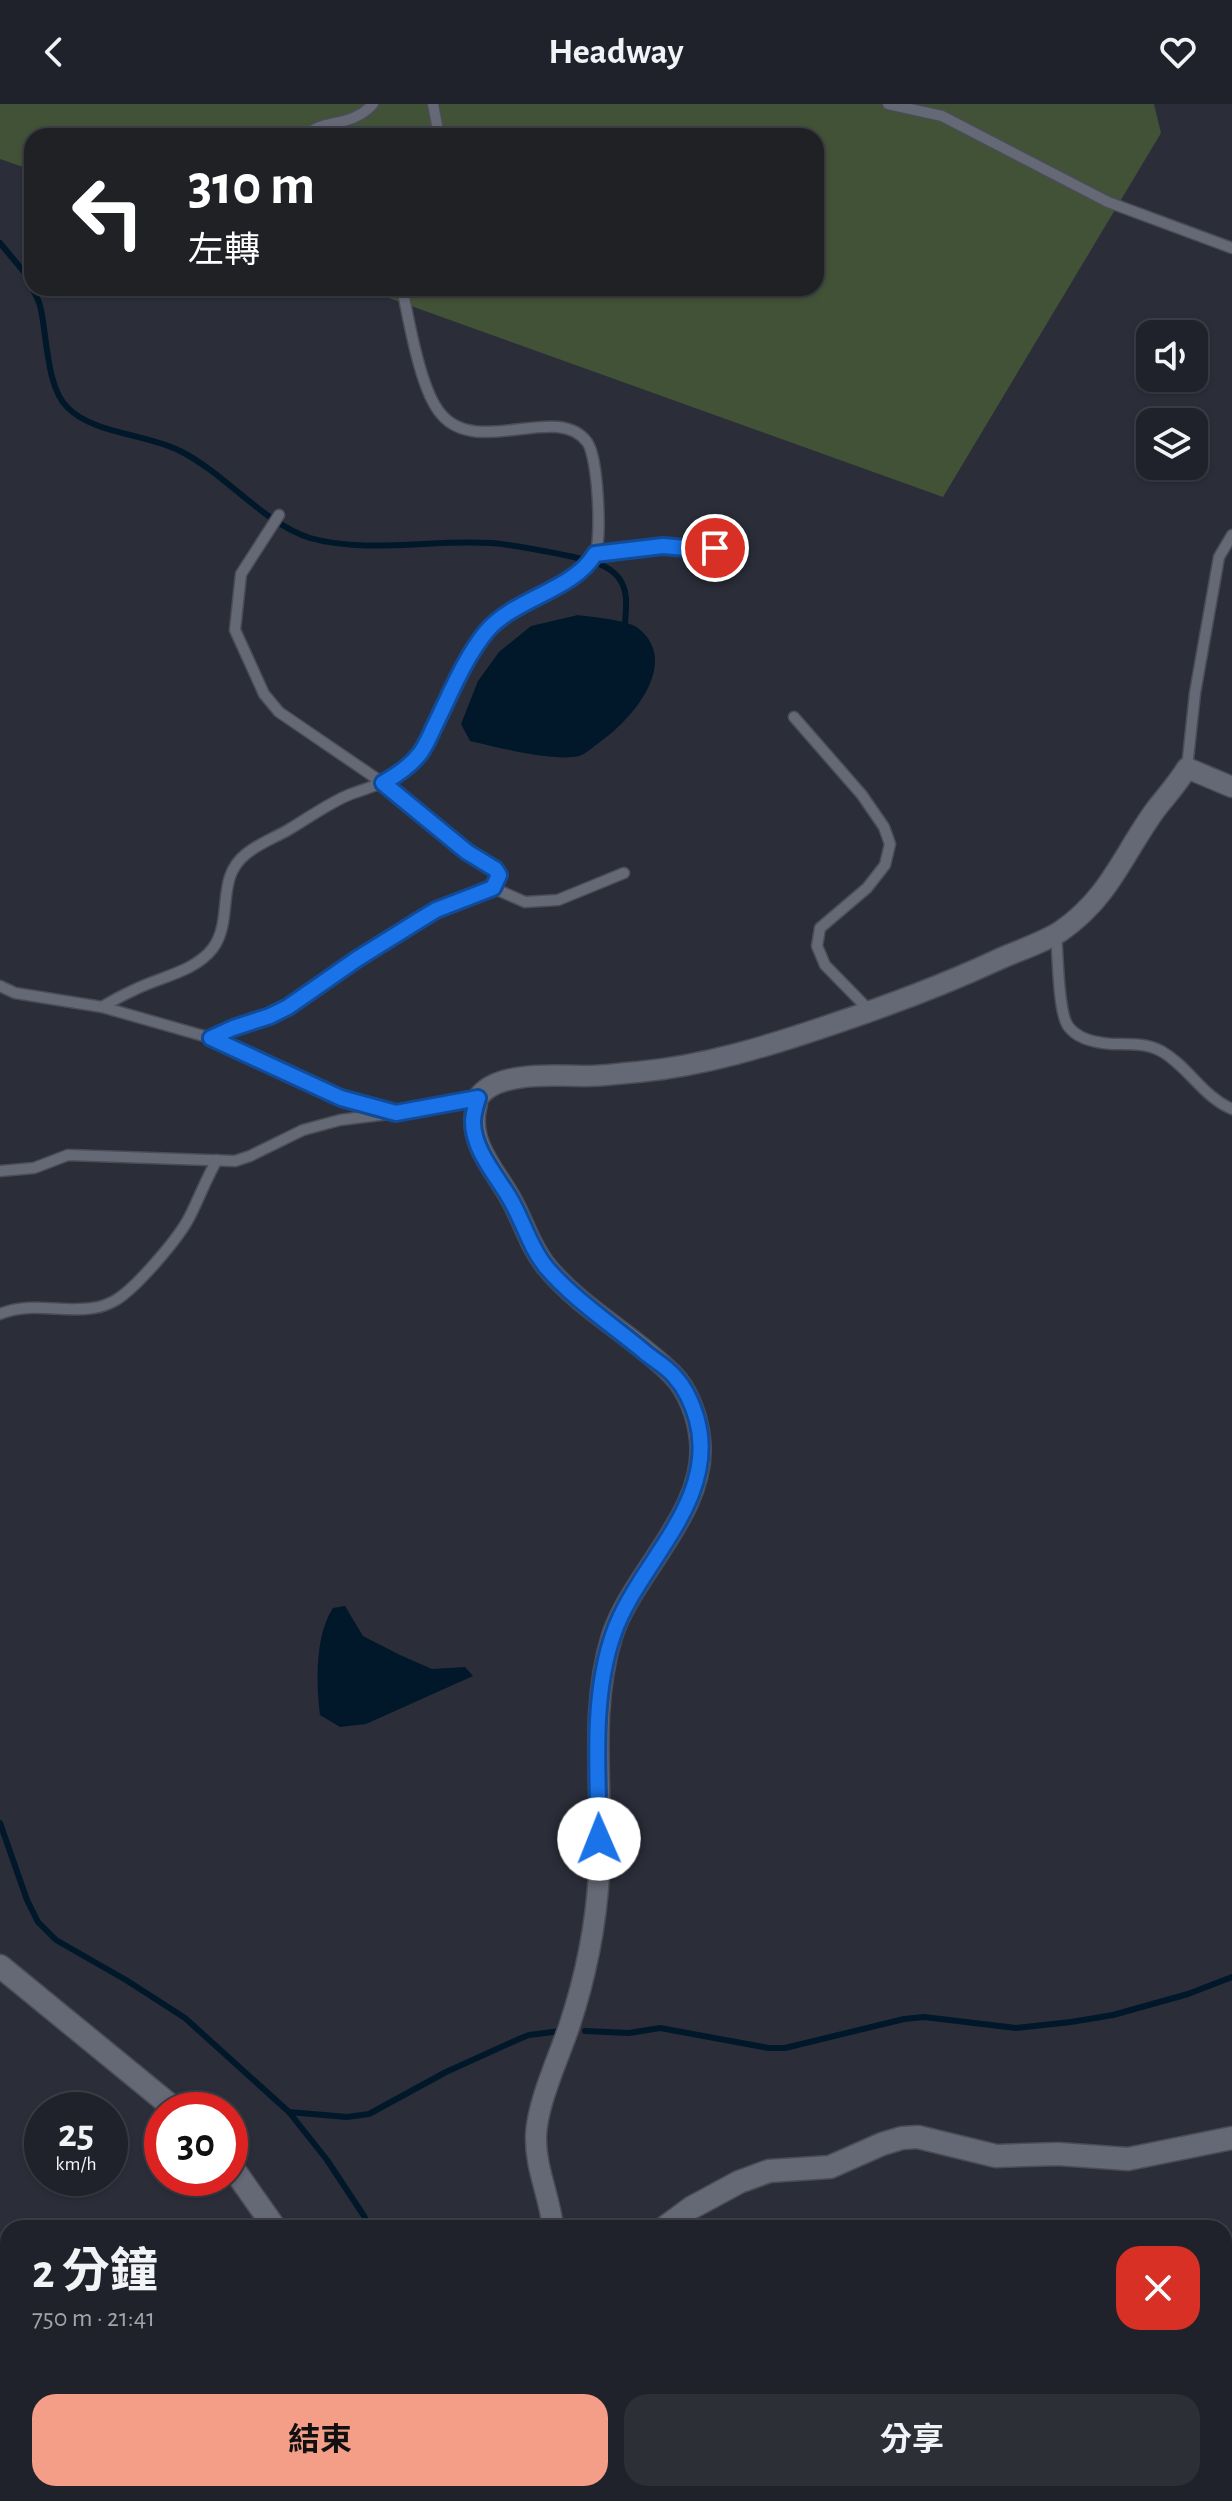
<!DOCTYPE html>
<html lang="zh-TW">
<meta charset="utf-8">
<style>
:root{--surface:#20222b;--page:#2d2f37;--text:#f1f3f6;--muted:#a2a4a9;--line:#3d3f47;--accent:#f49e87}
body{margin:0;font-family:"Alegreya Sans","Noto Sans TC",sans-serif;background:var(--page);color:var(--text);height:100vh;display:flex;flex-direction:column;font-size:30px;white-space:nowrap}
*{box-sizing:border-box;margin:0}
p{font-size:26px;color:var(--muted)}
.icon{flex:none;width:44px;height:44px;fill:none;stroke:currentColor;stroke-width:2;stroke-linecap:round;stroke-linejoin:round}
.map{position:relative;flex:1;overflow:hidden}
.panel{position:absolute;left:0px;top:2116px;width:1232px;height:282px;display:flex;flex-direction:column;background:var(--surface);border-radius:24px 24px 0 0;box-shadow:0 2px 6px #0004,0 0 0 2px var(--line)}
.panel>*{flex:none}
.hud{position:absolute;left:24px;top:24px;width:800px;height:168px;border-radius:24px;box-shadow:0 2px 6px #0004,0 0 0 2px var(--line);background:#202124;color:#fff;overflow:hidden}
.fabs{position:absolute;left:1136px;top:216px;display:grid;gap:16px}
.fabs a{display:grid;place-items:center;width:72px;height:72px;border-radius:16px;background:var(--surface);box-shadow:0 2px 6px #0004,0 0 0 2px var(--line);font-size:40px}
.speed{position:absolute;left:24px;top:1988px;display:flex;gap:16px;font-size:40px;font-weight:700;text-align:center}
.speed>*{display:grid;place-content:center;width:104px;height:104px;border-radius:50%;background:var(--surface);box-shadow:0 2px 6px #0004,0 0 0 2px var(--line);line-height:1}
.speed small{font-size:20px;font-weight:400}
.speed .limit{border:12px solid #d22;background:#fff;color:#111}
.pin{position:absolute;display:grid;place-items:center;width:68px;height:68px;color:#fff;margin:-34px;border:4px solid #fff;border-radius:50%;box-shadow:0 2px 8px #0007}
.me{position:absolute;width:88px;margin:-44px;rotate:359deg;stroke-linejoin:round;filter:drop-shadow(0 0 6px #0008)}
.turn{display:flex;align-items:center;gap:28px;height:168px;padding:0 32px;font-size:36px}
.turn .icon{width:104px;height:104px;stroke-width:2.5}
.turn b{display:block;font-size:56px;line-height:68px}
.round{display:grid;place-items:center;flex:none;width:84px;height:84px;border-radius:24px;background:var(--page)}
.head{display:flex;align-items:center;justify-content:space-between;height:136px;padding:0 32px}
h1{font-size:48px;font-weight:700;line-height:60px}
.primary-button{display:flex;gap:16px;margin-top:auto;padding:16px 32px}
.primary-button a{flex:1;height:92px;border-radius:24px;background:var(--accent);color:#111;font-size:32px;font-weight:700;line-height:92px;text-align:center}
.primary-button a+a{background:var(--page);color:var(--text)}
header{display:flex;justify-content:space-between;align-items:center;height:104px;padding:0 32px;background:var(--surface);font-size:36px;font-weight:700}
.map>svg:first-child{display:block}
.green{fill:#425237}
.water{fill:#001829}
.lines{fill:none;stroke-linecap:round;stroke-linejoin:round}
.stream{stroke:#001829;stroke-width:6}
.service-casing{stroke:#4a4c56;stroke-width:13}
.minor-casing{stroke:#4a4c56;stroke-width:23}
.tertiary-casing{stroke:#4a4c56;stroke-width:25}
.path{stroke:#767882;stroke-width:3;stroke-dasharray:2 6;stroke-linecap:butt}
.service{stroke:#656875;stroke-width:10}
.minor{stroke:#656875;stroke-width:20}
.tertiary{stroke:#656875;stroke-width:22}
.route-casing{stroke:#114b97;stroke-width:20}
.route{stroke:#1a73e8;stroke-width:14}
</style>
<header><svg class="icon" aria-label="back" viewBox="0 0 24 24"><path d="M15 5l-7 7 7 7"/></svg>Headway<svg class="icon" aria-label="heart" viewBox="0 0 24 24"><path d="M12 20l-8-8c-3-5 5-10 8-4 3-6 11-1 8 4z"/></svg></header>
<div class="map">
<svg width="1232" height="2397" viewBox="0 0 1232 2397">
<rect width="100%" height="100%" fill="#2b2e39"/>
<polygon class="green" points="0,0 1154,0 1161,29 943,393 361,184 816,184 816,32 32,32 32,66 0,55"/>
<g class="water">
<path d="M578,511c14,2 50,5 60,13 43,34 -5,91 -38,114 -6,4 -14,12 -21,14 -25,6 -83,-9 -109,-15l-9,-17 17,-43 21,-29 32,-26z"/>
<path d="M345,1502l18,30 37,19 32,14 33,-2 8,9 -107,48 -26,3 -20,-12c-4,-32 -5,-80 13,-107z"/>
</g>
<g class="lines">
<g class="stream">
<polyline points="0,139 25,169 32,183"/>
<path d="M32,184c4,7 8,15 9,22 6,28 6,79 27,98 26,26 79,26 112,43 45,22 84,73 130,87 56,16 124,1 181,5 26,2 53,8 78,13 17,4 38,7 49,21 11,13 8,31 7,46"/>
<polyline points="0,1719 27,1796 38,1818 56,1836 126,1876 185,1914 289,2008 327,2056 364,2112 369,2124"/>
<polyline points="585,1927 629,1929 660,1924 769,1944 785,1944 904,1915 924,1913 1016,1924 1071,1918 1113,1911 1188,1890 1232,1873"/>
<polyline points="289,2008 347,2013 369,2010 446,1968 519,1935 529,1931 561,1927"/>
<polyline points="474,2390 475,2397"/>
<polyline points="862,2390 871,2397"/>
</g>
<defs>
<g id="service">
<polyline points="433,0 439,32"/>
<polyline points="888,0 942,12 1108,98 1232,144"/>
<path d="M307,32c13,-18 44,-7 66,-32"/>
<polyline points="595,450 663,442 708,446 715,444 725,430"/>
<polyline points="794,613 862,691 884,723 890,740 885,761 867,784 820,824 817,842 825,861 870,907"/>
<polyline points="1187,664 1195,589 1219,453 1232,431"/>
<polyline points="493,784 525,798 558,796 624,769"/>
<path d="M1056,830c2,20 2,78 12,92 9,13 30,17 44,18 17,0 34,-1 49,7 27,15 42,46 71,58"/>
<polyline points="0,882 15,889 102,903 211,934 341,994 390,1008"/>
<path d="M102,903c10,-6 21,-12 32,-17 25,-13 61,-18 79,-42 21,-29 2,-70 33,-94 12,-10 28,-16 42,-24 21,-12 40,-27 63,-36 18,-7 32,-9 49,-22 45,-32 50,-103 88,-142 15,-16 40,-29 60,-40 17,-9 39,-15 47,-35 7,-17 3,-99 -8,-113 -29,-40 -110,16 -146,-28 -21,-24 -32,-94 -39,-126"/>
<polyline points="211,934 233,924 270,912 436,806 493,784 499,771 495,765 467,748 383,679 279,608 264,590 235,526 241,470 279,411"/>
<polyline points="0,1067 34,1064 68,1051 235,1057 250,1052 303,1026 340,1016 396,1009 478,994"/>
<path d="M0,1210c31,-13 61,-1 93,-6 8,-1 16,-4 23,-8 21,-13 63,-62 74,-84 10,-20 16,-37 27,-56"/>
<polyline points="207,2397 213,2390"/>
</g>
<path id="minor" d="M553,2124c-3,-31 -18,-60 -17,-92 1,-32 22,-77 33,-109 16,-48 27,-102 30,-153 5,-79 -11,-160 13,-238 21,-64 96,-125 88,-196 -2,-23 -12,-50 -28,-66 -39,-39 -91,-65 -126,-108 -16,-20 -22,-43 -34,-65 -16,-30 -44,-56 -36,-93 1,-4 1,-7 2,-10 18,-28 80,-22 109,-22 17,0 34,-3 51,-4 66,-6 130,-26 192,-47 57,-19 111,-39 165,-64 21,-10 46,-17 66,-30 49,-34 62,-77 95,-122 11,-14 22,-26 31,-41l45,19"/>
<g id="tertiary">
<polyline points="0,1862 176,2006"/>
<polyline points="230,2060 275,2124"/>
<polyline points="664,2124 691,2104 739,2078 769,2067 830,2063 882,2040 902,2034 918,2033 996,2052 1058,2050 1128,2055 1232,2034"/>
</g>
</defs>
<use href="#service" class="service-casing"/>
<use href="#minor" class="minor-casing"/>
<use href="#tertiary" class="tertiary-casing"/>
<polyline class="path" points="1232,2296 1228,2321 1232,2347"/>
<use href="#service" class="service"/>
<use href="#minor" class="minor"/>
<use href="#tertiary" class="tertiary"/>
</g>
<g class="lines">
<defs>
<path id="route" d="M599,1735c-1,-67 -8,-140 14,-204 24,-71 106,-133 84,-215 -4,-14 -12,-32 -22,-43 -7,-9 -19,-16 -28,-23 -33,-28 -73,-54 -101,-87 -17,-21 -23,-47 -37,-70 -13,-22 -36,-48 -36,-75 0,-8 3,-17 5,-24l-82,15 -55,-15 -130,-60 22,-10 37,-12 18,-9 69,-48 61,-38 18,-11 57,-22 6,-13 -4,-6 -28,-17 -84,-69c12,-7 25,-15 34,-26 8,-8 13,-22 18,-32 15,-30 29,-66 51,-93 28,-34 87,-41 109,-78l68,-8 45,4 7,-2"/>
</defs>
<use href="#route" class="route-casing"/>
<use href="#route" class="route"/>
</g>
</svg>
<div class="fabs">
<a><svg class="icon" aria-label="sound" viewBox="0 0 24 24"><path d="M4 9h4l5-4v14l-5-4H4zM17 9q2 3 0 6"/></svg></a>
<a><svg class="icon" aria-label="layers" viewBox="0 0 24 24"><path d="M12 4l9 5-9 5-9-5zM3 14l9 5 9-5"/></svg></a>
</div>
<div class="speed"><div>25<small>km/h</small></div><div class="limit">30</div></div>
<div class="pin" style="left:715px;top:444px;background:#d93025"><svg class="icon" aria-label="arrive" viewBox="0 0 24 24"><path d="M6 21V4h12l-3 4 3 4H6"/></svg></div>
<svg class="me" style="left:599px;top:1735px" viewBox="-20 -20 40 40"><circle r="19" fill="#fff"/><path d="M0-13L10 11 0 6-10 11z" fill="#1a73e8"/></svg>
<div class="hud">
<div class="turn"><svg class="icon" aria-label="left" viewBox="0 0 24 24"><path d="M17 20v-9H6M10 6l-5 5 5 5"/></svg><div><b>310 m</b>左轉</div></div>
</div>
<section class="panel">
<div class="head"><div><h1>2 分鐘</h1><p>750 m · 21:41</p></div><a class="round" style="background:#d93025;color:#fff"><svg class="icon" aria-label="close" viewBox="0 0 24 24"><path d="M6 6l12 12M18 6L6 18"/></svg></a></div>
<div class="primary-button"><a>結束</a><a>分享</a></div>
</section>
</div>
